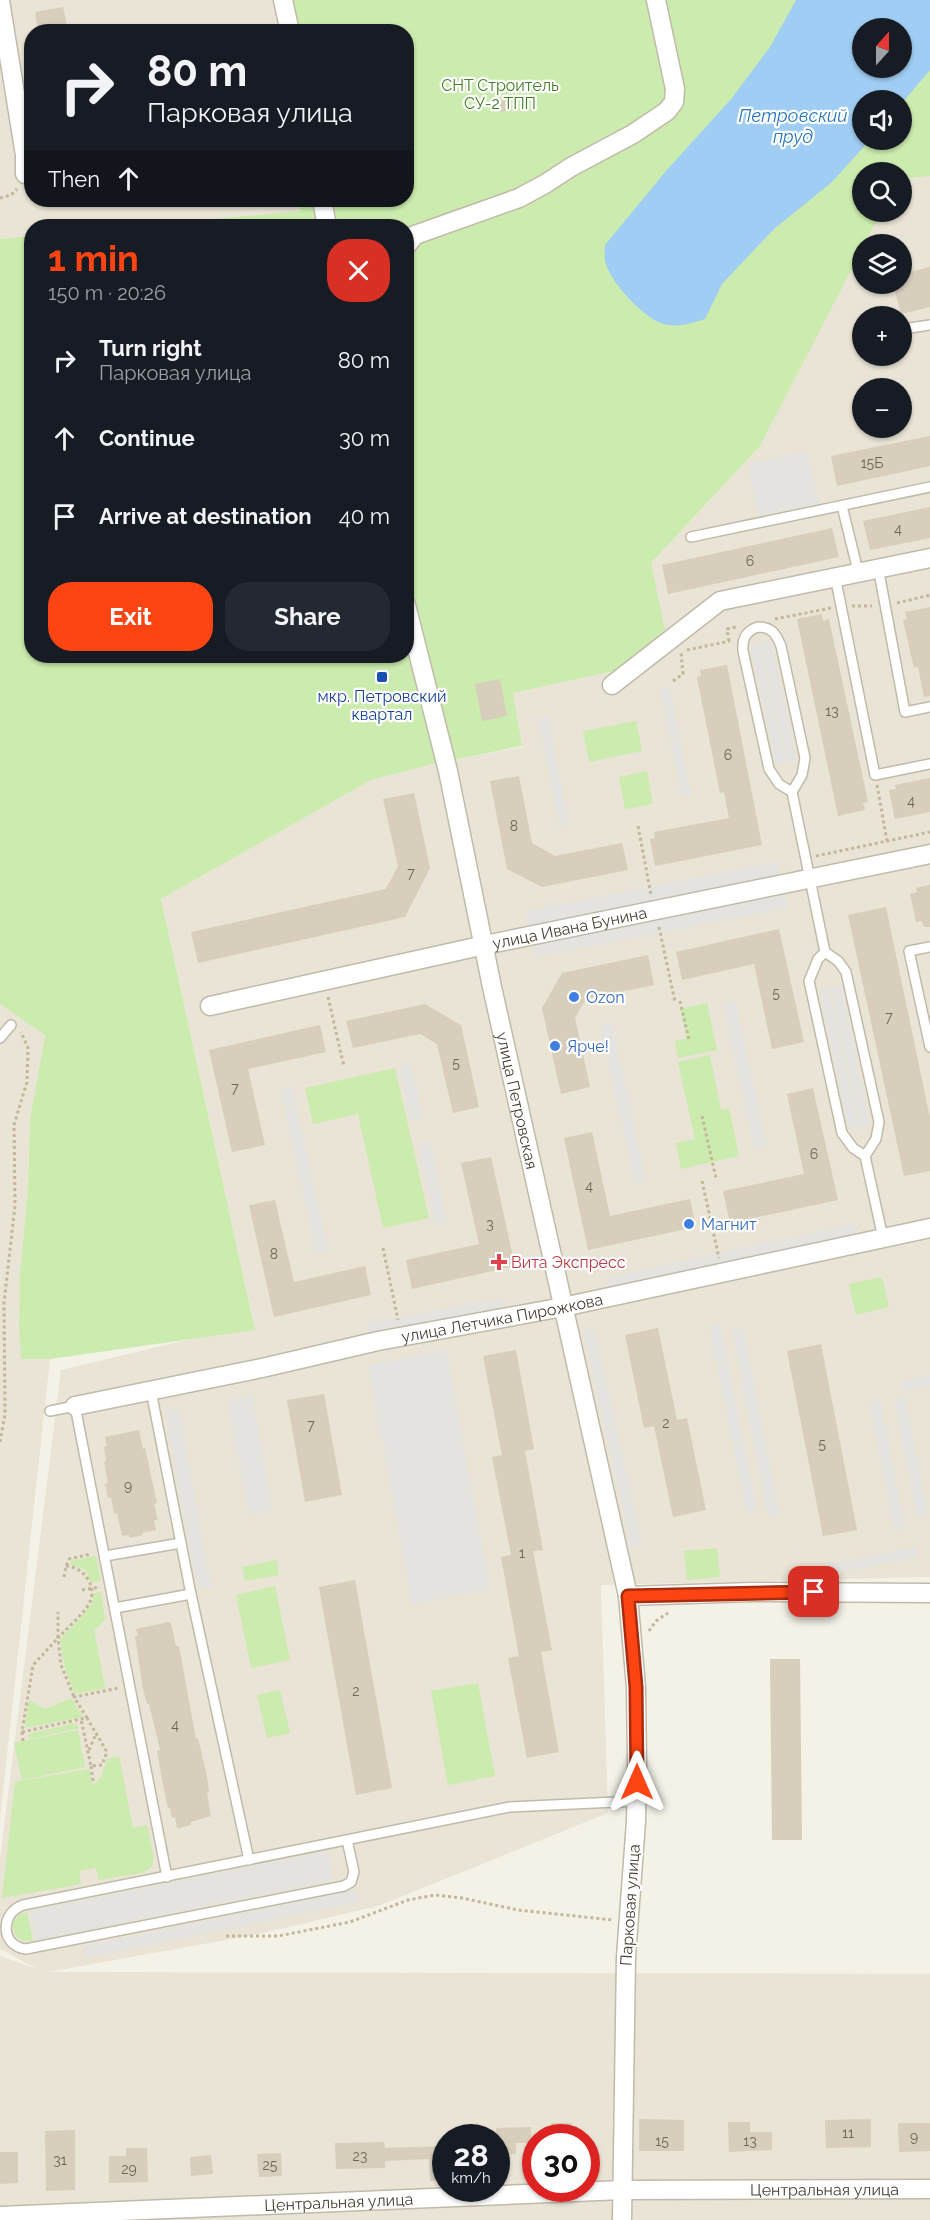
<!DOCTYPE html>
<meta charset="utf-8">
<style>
:root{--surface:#171b24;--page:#242831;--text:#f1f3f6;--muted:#9ea1a6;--accent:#ff4414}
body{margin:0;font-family:Raleway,sans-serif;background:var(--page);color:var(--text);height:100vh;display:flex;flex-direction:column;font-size:22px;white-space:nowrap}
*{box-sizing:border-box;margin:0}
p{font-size:20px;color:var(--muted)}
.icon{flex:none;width:33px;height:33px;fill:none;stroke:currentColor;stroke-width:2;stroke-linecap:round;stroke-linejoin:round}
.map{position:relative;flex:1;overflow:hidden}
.details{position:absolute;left:24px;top:219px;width:390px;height:444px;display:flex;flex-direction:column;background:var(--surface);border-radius:24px;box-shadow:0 2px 4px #0004}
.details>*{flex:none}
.guide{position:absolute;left:24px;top:24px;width:390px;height:183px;border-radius:24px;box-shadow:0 2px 4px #0004;background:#171b24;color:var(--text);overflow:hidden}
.needle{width:39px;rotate:21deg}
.controls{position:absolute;left:852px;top:18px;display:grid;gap:12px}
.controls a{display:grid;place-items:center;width:60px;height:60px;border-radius:50%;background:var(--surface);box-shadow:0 2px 4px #0004;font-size:30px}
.speed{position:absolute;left:432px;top:2124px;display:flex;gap:12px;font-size:30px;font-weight:700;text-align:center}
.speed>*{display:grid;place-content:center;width:78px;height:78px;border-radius:50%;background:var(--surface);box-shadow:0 2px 4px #0004;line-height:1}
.speed small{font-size:15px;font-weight:400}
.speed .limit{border:9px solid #d22;background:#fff;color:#111}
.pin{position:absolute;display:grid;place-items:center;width:51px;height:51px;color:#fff;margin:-26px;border-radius:12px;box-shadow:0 3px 9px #0006}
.me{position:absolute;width:66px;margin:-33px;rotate:0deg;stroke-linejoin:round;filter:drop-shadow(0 0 4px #0008)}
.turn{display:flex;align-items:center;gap:21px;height:126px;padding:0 24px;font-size:27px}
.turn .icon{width:78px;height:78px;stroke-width:2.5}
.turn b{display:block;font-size:42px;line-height:51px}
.then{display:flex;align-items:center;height:57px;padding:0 24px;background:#0003;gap:12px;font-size:22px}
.round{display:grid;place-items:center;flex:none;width:63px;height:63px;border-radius:24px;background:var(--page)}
.summary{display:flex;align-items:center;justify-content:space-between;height:102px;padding:0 24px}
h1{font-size:36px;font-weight:700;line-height:45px;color:var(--accent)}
.cta{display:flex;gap:12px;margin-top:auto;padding:12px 24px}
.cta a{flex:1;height:69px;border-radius:24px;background:var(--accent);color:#fff;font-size:24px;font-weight:700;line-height:69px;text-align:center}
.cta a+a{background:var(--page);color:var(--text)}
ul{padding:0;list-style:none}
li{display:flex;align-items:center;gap:18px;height:78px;padding:0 24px}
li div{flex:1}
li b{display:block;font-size:22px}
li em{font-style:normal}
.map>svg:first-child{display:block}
.residential{fill:#e9e4d5;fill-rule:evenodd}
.green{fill:#ccebae;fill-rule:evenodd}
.parking{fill:#e5e3df}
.water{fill:#a0cdf4;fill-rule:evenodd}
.building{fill:#d7cebc}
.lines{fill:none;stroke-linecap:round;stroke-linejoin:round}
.service-casing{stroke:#c1baa9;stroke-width:12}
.minor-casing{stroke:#c1baa9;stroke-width:21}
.path{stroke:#c3b799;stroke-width:3;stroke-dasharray:3 3;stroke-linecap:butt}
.service{stroke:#fff;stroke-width:9}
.minor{stroke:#fff;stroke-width:18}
.route-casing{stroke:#a62c0d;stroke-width:15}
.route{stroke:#ff4414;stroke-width:10}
.transit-dot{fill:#1a4fb4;stroke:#fff;stroke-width:2}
.shop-dot{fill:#3f7fe0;stroke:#fff;stroke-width:2}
.health-dot{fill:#e0444e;stroke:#fff;stroke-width:2}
.labels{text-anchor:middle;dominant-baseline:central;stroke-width:4.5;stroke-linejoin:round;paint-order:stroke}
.number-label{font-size:14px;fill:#6c6557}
.park-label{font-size:16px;fill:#427e25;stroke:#fff}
.transit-label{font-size:16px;fill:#164399;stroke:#fff}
.street-label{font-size:16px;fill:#484235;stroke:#fff}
.shop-label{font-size:16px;fill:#366cbe;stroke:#fff;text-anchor:start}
.health-label{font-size:16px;fill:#be3a42;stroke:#fff;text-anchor:start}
.water-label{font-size:18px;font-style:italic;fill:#2875bb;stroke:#fff}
</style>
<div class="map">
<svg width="930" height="2220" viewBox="0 0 930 2220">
<rect width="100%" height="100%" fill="#f4f1e7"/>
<g class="residential">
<polygon points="0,0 276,0 283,31 32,32 32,200 299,200 300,211 136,226 32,226 31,236 0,239"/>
<path d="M930,176v1401l-329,8 7,228 -230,93 -119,28 -210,38 881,2v246h-930v-264l38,13 -38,-20v-90l61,-489 134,-32 60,-9 -94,-430 210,-119 62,-16 89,-17 -9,-54 101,-22 36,-107 110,-118 102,-199v37h40v-40h-38l17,-32h21v-33zM862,316h40v40h-40zM862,388h40v40h-40zM446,2138h50v50h-50zM536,2138h50v50h-50z"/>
<polygon points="0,1004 45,1034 30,1119 28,1188 20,1273 19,1325 21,1359 50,1359 0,1820"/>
</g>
<g class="green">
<path d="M276,0h654v176l-28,3v-7h-40v40h19l-121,234 -109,117 14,68 -51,40 -101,22 9,53 -89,18 -62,16 -210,119 94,431 -205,29h-29l-2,-34 1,-52 8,-85 2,-69 15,-84 -45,-31v-765l31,-3 1,420h374v-430h-270l164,-15 -1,-11h107v-168l-123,-1zM862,28h40v40h-40zM862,100h40v40h-40z"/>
<polygon points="636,721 642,751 589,762 583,731"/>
<polygon points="647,771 653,804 625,809 619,777"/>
<polygon points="707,1003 717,1050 678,1058 675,1041 687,1038 680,1009"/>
<polygon points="710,1055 721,1110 729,1108 739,1156 681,1169 676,1143 695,1139 678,1062"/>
<polygon points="395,1068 429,1218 383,1228 358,1114 313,1124 305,1088"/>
<polygon points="882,1277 889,1307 856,1315 849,1284"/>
<polygon points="717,1548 720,1577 687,1580 684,1551"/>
<polygon points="96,1556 101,1581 91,1583 86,1570 71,1565 71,1561"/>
<polygon points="277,1560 279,1575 245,1581 242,1567"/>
<polygon points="275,1586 290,1660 251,1668 236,1595"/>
<polygon points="101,1592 105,1620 94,1630 105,1688 75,1694 65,1669 60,1640 90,1607 93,1601 92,1594"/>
<polygon points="478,1683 495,1776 448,1785 431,1691"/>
<polygon points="280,1690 290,1733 267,1738 257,1695"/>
<polygon points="69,1699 72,1699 83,1717 25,1728 29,1700 45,1709"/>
<polygon points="76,1723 79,1728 29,1739 28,1734"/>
<polygon points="78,1730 85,1767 22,1780 14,1743"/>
<polygon points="119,1756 133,1828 147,1825 154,1858 152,1867 142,1873 99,1880 96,1868 79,1871 81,1884 2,1898 15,1782 89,1769 93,1786 101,1777 107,1759"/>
<polygon points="27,1912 33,1941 24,1941 16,1937 12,1924 19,1915"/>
</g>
<g class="parking">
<polygon points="807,451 819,503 758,516 747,464"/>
<polygon points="771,640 797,760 787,762 761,642"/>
<polygon points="760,643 786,763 776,765 750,645"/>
<polygon points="670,687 691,795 681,797 660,689"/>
<polygon points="548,717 569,825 559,827 538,719"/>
<polygon points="777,862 780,877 529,926 526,911"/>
<polygon points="784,892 787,908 535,957 532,941"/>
<polygon points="841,986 871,1125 861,1127 831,988"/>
<polygon points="829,988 859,1127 849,1129 819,990"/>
<polygon points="735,1001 767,1146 754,1149 723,1003"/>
<polygon points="612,1023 646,1181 635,1184 600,1025"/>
<polygon points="411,1062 423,1119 411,1121 399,1065"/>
<polygon points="292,1088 328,1250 316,1253 280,1091"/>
<polygon points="430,1142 447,1222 435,1225 418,1145"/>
<polygon points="854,1224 857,1236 608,1290 605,1278"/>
<polygon points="503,1298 505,1309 370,1335 368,1323"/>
<polygon points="720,1324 757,1511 746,1513 709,1327"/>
<polygon points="743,1327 779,1515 768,1517 732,1330"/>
<polygon points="594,1329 642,1544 631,1546 583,1331"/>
<polygon points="446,1350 490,1589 412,1604 368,1365"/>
<polygon points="930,1375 930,1386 903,1391 901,1381"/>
<polygon points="252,1396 273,1510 249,1515 227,1401"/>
<polygon points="905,1397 928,1515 917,1517 894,1399"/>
<polygon points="880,1399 905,1529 894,1531 869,1401"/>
<polygon points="179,1409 211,1587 198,1589 165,1411"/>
<polygon points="915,1547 917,1557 819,1577 817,1567"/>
<polygon points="327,1851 333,1880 36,1940 30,1911"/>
<polygon points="356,1890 358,1902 86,1958 83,1946"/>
</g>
<path class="water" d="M796,0h134v70l-28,33v-3h-40v40h8l-38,42 -58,47 -52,55 -17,35c-14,4 -26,9 -41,5 -20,-5 -56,-44 -59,-64 -1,-5 0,-10 0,-15l61,-74 66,-73 38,-51zM862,28h40v40h-40z"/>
<g class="building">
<polygon points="63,7 67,26 38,31 35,12"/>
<polygon points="514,96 517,109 499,112 497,99"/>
<polygon points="930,267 930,307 901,314 893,284 902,284 902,274"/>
<polygon points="930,436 930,466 837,486 831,456"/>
<polygon points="930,507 930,538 870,550 863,521"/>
<polygon points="832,528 839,557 668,594 662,565"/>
<polygon points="930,607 930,696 924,697 918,667 914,668 903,620 907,619 905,612"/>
<polygon points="822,614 823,621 829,619 868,802 863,803 865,810 838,816 797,619"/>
<polygon points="727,665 762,845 655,866 650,839 655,838 654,832 729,818 724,792 720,793 697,677 701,676 700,670"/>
<polygon points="500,679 507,716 482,721 475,684"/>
<polygon points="519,776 532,843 555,856 622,843 628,870 542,887 507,869 490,781"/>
<polygon points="930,778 930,812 895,819 889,790 896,789 895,785"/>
<polygon points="414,793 430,868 405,917 198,963 191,932 386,889 398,866 383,799"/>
<polygon points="930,885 930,927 924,927 922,921 916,922 910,894 917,892 916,888"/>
<polygon points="886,907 930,1118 930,1171 904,1176 848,915"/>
<polygon points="779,929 804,1042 772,1049 754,964 682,980 676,952"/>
<polygon points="648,955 654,985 586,999 575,1018 590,1087 561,1094 542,1008 562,973"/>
<polygon points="425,1004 461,1025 479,1107 453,1113 437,1044 420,1034 353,1048 346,1021"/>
<polygon points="320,1025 326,1052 248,1069 265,1145 232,1152 209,1050"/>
<polygon points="813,1088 838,1200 730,1223 723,1191 804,1174 787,1094"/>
<polygon points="592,1132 610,1216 690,1199 696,1227 588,1250 564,1138"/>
<polygon points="491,1157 515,1266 412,1289 406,1260 479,1244 461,1163"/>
<polygon points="275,1200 294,1282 365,1266 371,1295 274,1317 249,1205"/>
<polygon points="658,1328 677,1420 687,1418 706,1510 673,1517 654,1426 644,1428 625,1335"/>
<polygon points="821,1344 857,1530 823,1536 787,1351"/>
<polygon points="516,1350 534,1449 525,1451 543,1550 533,1551 552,1650 541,1652 559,1752 527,1758 508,1658 519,1656 501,1557 511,1555 492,1457 502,1455 483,1356"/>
<polygon points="324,1394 342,1495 305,1502 287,1400"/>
<polygon points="139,1430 143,1449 145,1448 157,1503 154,1504 158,1520 154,1520 156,1530 142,1533 143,1535 130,1538 129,1535 122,1536 117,1513 114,1514 111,1497 108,1498 105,1484 108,1483 104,1462 106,1461 104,1447 107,1446 105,1437"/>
<polygon points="355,1580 392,1788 356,1795 319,1587"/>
<polygon points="168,1622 171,1623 176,1646 179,1646 196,1739 198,1738 207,1776 209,1792 207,1793 211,1816 191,1822 191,1825 179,1828 177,1828 175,1817 172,1818 170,1808 168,1808 164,1790 157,1751 160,1750 149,1704 147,1704 143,1689 135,1636 138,1636 136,1629"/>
<polygon points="770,1659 800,1659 802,1840 772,1840"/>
<polygon points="639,2119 684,2120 684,2151 639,2151"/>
<polygon points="871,2119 871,2147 826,2148 825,2120"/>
<polygon points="728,2122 750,2122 750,2132 772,2132 772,2150 729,2152"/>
<polygon points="551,2123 572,2123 573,2138 552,2138"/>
<polygon points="898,2123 930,2123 930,2151 899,2152"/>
<polygon points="531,2127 531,2143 516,2143 516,2154 496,2155 496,2128"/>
<polygon points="75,2130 75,2190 46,2191 45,2131"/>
<polygon points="384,2142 385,2148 446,2146 446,2181 430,2181 429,2159 385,2161 385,2168 336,2169 335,2143"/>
<polygon points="126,2148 147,2148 148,2182 109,2183 109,2156 126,2156"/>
<polygon points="0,2152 18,2152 18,2183 0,2184"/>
<polygon points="281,2153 282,2176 259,2177 257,2154"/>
<polygon points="211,2155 213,2174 191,2176 190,2157"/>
</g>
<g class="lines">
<defs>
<g id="service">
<polyline points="910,328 930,325"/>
<polyline points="842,506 858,571"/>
<polyline points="691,537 930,487"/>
<polyline points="878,567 905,712 930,707"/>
<polyline points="835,576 875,775 930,764"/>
<path d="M758,627c14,0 18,7 23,19l24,112 -3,17 -10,17 -13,-8 -10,-15 -26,-118c-1,-13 3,-20 15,-24z"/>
<polyline points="792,792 825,952 838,961 846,972 879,1122 876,1139 865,1156"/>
<polyline points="930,947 909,951 930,1047"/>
<polyline points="825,952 818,959 809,981 842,1133 853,1148 865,1156 883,1238"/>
<polyline points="0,1038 11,1025"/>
<polyline points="151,1391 191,1594 249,1860"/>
<polyline points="50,1411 75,1406 167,1877"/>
<polyline points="105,1556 181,1543"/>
<polyline points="115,1608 191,1594"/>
<path d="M347,1840l7,32 -3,10 -7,4 -318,63c-26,-3 -26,-36 -3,-44l487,-98 127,-6"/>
</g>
<g id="minor">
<polyline points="283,0 290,32"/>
<polyline points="0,1 25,155 25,174"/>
<polyline points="322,200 327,226"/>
<polyline points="406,246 415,235 519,198 545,184 571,167 633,134 667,111 674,102 675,89 656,0"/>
<path id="s1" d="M406,605l42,166 44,216 136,609 8,91 1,77 -1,57 -10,136 -4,263"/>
<polyline points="612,685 720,601 930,558"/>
<path id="s2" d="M210,1006l275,-61 445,-91"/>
<path id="s3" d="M75,1406l187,-38 116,-27 185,-34 367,-79"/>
<polyline points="628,1596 751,1592 930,1593"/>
<path id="s4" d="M0,2216l623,-26 307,-1"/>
</g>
</defs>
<use href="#service" class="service-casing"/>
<use href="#minor" class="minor-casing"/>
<g class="path">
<polyline points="0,198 11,195 17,189"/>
<polyline points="897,603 930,595"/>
<polyline points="852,606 872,606"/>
<polyline points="775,619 831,608"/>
<polyline points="729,641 727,629 736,627"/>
<polyline points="687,650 730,641"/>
<polyline points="673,681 683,674 681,653"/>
<polyline points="877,785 887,841"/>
<polyline points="638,826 651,895"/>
<polyline points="816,856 930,832"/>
<polyline points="659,927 675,1002"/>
<polyline points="328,997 344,1067"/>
<polyline points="680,1001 689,1040"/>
<polyline points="702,1116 716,1178"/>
<polyline points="702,1181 719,1258"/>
<polyline points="383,1248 398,1320"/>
<polyline points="0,1442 5,1414 4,1303 15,1205 14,1125 27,1082 28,1048 21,1032"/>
<path d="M66,1566c19,1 34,23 21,41 -8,11 -20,21 -29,31l3,27 13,32"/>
<polyline points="64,1577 66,1566 69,1559 91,1554"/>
<polyline points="82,1590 100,1587"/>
<polyline points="649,1631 656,1621 668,1613"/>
<polyline points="87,1718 74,1697 119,1688"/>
<polyline points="22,1732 81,1719 87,1718 107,1752 102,1765 91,1766 81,1719"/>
<polyline points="23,1741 22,1732 33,1665 58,1638 58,1612"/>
<polyline points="89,1750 96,1734"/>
<polyline points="91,1766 93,1781"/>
<polyline points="226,1936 278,1936 350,1922 408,1900 435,1895 462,1898 518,1910 613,1920"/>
</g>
<use href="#service" class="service"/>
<use href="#minor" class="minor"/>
</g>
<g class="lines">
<defs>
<polyline id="route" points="637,1782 636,1687 628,1596 814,1592"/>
</defs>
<use href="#route" class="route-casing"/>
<use href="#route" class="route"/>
</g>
<rect class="transit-dot" x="376" y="671" width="12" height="12" rx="3"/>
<g class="shop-dot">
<circle cx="574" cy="997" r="6"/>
<circle cx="555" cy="1046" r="6"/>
<circle cx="689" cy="1224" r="6"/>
</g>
<path class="health-dot" d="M496 1253h6v6h6v6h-6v6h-6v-6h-6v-6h6z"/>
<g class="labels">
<g class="number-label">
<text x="872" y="463">15Б</text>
<text x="898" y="529">4</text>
<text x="750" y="561">6</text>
<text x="832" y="711">13</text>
<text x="728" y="755">6</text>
<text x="911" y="801">4</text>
<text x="514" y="826">8</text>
<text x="411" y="873">7</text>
<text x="776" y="993">5</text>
<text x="889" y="1017">7</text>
<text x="456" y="1063">5</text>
<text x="235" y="1088">7</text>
<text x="814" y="1154">6</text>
<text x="589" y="1186">4</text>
<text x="490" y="1224">3</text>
<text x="274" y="1254">8</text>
<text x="666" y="1423">2</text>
<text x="311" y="1425">7</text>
<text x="822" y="1444">5</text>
<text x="128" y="1486">9</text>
<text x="522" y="1553">1</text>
<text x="356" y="1691">2</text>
<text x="175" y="1725">4</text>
<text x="848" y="2133">11</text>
<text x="914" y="2137">9</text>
<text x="662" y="2141">15</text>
<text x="750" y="2141">13</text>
<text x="360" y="2156">23</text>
<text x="60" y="2160">31</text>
<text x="270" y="2165">25</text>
<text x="129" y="2169">29</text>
</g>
<g class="park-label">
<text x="500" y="85">СНТ Строитель<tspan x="500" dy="18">СУ-2 ТПП</tspan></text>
</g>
<g class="transit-label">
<text x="382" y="696">мкр. Петровский<tspan x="382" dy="18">квартал</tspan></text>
</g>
<g class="street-label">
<text stroke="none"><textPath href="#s2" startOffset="368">улица Ивана Бунина</textPath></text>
<text stroke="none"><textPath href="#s1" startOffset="508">улица Петровская</textPath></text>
<text stroke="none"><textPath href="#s3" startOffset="436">улица Летчика Пирожкова</textPath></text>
<text transform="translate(630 1905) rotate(-86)">Парковая улица</text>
<text stroke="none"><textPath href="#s4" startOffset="825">Центральная улица</textPath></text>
<text stroke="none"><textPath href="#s4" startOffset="339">Центральная улица</textPath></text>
</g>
<g class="shop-label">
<text x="586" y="997">Ozon</text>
<text x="567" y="1046">Ярче!</text>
<text x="701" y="1224">Магнит</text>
</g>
<g class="health-label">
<text x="511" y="1262">Вита Экспресс</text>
</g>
<g class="water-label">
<text x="793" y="115">Петровский<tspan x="793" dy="21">пруд</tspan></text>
</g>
</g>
</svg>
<div class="controls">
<a><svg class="needle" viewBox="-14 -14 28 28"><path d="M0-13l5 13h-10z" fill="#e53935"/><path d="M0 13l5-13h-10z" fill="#9ea1a6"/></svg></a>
<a><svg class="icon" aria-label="sound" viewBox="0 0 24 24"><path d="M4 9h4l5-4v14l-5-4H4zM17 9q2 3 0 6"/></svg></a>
<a><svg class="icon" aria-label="search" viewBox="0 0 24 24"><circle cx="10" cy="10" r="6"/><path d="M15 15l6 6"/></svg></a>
<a><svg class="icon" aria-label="layers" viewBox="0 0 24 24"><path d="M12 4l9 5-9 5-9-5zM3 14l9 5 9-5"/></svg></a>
<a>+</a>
<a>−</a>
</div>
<div class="speed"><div>28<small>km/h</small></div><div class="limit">30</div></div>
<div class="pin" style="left:814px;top:1592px;background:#d93025"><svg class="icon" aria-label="arrive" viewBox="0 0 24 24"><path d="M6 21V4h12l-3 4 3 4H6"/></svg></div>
<svg class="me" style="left:637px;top:1782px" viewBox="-20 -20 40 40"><path d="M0-17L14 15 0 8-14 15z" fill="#ff4414" stroke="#fff" stroke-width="4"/></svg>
<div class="guide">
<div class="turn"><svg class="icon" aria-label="right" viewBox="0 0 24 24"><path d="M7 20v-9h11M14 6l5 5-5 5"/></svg><div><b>80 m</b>Парковая улица</div></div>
<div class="then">Then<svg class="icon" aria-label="ahead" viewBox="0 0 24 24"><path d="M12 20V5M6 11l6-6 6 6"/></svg></div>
</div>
<section class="details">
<div class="summary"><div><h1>1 min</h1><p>150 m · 20:26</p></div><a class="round" style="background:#d93025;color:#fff"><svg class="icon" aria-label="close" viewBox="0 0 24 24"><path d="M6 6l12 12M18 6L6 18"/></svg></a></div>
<ul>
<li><svg class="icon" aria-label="right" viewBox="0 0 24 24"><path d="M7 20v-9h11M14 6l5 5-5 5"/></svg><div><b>Turn right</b><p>Парковая улица</p></div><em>80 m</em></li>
<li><svg class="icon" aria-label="ahead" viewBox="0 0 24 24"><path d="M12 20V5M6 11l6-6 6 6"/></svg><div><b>Continue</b></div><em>30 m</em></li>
<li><svg class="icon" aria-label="arrive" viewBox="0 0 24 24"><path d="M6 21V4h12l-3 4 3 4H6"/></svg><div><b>Arrive at destination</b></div><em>40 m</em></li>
</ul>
<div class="cta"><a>Exit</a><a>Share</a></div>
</section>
</div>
